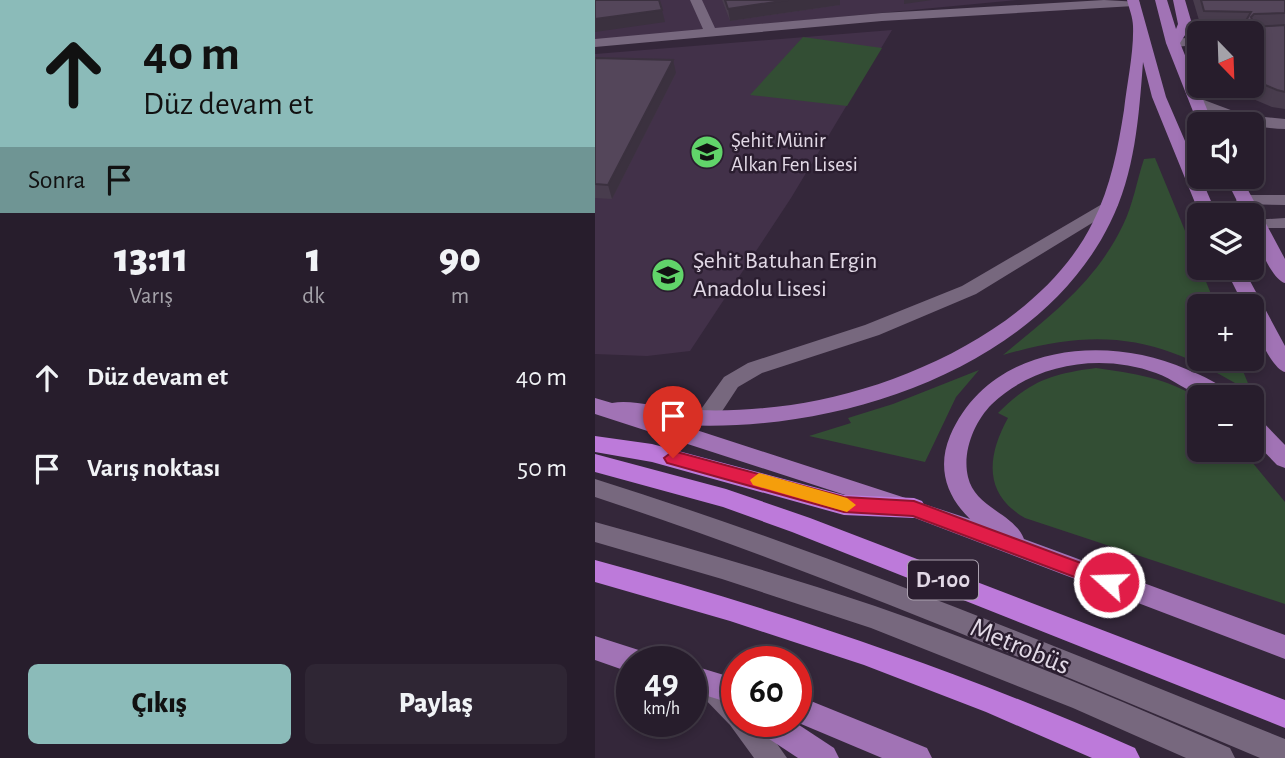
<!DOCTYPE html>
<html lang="tr">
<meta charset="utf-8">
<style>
:root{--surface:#271d2c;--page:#2f2634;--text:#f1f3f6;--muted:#a4a2a9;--line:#433b48;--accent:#8bbbb9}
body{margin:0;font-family:"Alegreya Sans",sans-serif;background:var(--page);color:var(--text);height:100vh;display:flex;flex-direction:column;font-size:26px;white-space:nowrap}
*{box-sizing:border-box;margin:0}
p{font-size:23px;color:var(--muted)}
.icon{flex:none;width:38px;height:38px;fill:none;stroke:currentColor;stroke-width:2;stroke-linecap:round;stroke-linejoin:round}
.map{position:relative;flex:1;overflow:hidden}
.drawer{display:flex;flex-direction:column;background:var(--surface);width:595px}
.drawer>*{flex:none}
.hud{background:#8bbbb9;color:#111;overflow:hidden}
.needle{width:46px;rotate:157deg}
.fabs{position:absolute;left:592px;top:21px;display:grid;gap:14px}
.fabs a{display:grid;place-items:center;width:77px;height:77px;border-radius:10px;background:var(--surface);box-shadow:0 4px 10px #0003,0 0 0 2px var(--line);font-size:35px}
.speed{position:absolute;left:21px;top:646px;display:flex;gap:14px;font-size:35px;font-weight:700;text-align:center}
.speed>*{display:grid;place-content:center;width:91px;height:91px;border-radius:50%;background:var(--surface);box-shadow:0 4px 10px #0003,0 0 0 2px var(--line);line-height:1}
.speed small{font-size:18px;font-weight:400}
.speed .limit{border:10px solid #d22;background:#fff;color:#111}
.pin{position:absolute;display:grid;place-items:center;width:60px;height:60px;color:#fff;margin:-72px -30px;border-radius:50% 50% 50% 0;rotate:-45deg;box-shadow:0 0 7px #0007}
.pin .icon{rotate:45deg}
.me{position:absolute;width:77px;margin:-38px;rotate:290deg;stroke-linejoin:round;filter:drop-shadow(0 0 5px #0008)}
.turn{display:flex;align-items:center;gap:24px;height:147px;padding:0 28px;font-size:32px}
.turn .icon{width:91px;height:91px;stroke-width:2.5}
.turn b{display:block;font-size:49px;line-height:60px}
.then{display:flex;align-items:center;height:66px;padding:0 28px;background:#0003;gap:14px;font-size:26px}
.eta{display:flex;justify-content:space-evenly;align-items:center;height:119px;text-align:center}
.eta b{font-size:42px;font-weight:800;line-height:49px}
.primary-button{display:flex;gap:14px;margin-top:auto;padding:14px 28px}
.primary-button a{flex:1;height:80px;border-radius:10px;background:var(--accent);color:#111;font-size:28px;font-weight:800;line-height:80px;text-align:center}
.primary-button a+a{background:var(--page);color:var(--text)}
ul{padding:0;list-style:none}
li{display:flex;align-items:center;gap:21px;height:91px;padding:0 28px}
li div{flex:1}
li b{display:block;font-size:26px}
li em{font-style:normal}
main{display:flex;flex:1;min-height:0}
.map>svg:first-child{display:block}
.built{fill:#423149}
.green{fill:#334e34}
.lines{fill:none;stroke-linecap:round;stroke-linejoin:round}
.minor{fill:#77687e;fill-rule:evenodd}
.major{fill:#a173b5;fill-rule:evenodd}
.highway{fill:#bd7ada;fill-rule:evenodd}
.wall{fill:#483c4d}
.shaded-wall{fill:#3b313f}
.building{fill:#54465a;stroke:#3b313f;stroke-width:2}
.route{fill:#e11d48;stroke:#92132f;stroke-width:2}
.slow{fill:#f59e0b}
.labels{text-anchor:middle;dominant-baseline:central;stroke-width:5;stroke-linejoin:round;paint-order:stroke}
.far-poi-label{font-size:21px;fill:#e2d9e6;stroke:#2a1d2f;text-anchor:start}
.shield{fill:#2a1d2f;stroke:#aba1af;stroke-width:2}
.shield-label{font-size:23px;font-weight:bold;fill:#e2d9e6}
.poi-label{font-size:24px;fill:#e2d9e6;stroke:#2a1d2f;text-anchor:start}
.near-street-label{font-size:28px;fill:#e2d9e6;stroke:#2a1d2f}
</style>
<main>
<section class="drawer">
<div class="hud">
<div class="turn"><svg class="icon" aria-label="ahead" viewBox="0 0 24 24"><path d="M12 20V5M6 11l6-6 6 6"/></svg><div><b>40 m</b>Düz devam et</div></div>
<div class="then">Sonra<svg class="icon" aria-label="arrive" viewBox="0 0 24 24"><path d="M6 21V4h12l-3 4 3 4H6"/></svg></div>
</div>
<div class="eta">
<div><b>13:11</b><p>Varış</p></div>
<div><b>1</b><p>dk</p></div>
<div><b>90</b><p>m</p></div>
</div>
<ul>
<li><svg class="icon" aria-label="ahead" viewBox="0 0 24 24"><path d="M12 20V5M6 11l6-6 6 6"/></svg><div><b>Düz devam et</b></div><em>40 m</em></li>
<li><svg class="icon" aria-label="arrive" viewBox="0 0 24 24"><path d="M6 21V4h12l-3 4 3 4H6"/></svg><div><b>Varış noktası</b></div><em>50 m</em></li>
</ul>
<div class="primary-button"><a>Çıkış</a><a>Paylaş</a></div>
</section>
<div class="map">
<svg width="690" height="758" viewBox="0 0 690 758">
<rect width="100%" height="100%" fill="#34273a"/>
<g class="built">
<polygon points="0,0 422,0 0,40"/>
<polygon points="297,30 196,198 95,351 52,356 0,354 0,54"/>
</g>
<g class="green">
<polygon points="208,37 287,48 252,106 155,95"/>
<path d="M560,158l61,148h-17v53h39l14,34c-90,-55 -146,-68 -249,-38 48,-40 92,-72 120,-130 10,-20 14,-45 21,-66z"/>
<path d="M501,368c36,5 72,10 103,31v51h43l43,52v102l-260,-86c-42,-24 -38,-62 -17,-100l-10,-5c32,-32 53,-39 98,-45z"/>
<polygon points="384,370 361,397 330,462 214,436 256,423 253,418 298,404"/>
</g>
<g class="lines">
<g class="minor">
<polygon points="95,0 107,0 120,28 287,13 509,0 545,2 539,6 287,21 0,47 0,39 108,29"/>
<polygon points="604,37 604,45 578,47 571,43 578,39"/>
<path d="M601,97l48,18 41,4v10c-34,-1 -63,-10 -94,-25l-2,-3z"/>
<polygon points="649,195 690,195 690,205 643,204 641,200"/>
<polygon points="514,200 520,201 523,205 520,209 381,294 284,335 167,373 143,387 118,425 102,425 99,419 129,377 153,363 270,325 367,286"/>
<polygon points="690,218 690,228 656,228 656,220"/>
<path d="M0,479c235,74 462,168 690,260v19h-25c-220,-92 -438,-186 -665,-261z"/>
<path d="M0,522c94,26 188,53 280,84 121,42 238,91 355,142l5,10h-49l-113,-50 -202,-80 -149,-49 -127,-37z"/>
<polygon points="114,671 124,675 142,693 142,721 166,721 192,758 159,758 135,725 104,693 100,684 104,675"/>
</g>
<g class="major">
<path d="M532,0h12l27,97 51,118h-17l-48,-118 -9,-35c-4,54 -8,112 -33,161 -72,147 -275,211 -429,202l289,94c-24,-23 -33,-52 -20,-83 39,-91 154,-103 236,-67 14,6 38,15 45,28 -8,0 -20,2 -27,0 -16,-5 -31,-18 -48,-24 -55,-20 -121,-10 -164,31 -18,18 -30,48 -24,73 7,31 46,36 56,62l261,96v24l-378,-144 -312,-101v-16l17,5c20,-4 47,5 68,6 37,3 74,1 111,-4 110,-16 251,-79 302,-183 18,-36 25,-74 31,-112 3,-27 10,-58 9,-84 0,-8 -4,-18 -6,-26z"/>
<polygon points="560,0 572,0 581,29 583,24 578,0 590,0 597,24 585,43 618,124 603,124 571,43"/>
<path d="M630,177h16l44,82v24c-15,-4 -34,-52 -34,-68h-7z"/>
<path d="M630,268h18l42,78v26c-15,-4 -34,-50 -34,-66h-7z"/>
<polygon points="656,416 664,418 690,445 690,468 682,465 656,438"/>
<polygon points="0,636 53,653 56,662 37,662 37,673 0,660"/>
<polygon points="96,665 142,679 142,705 96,691"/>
<polygon points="201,695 332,748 337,758 287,758 199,721"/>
<polygon points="158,721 198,721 239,748 244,758 203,758 162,731"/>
</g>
<g class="highway">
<polygon points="0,436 57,444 249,495 319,498 327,501 331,508 327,515 319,518 249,515 57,462 0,452"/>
<polygon points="0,454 131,489 215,518 690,700 690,728 197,532 128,507 0,472"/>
<path d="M0,560c185,50 365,111 540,188l5,10h-48l-106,-46 -122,-47 -134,-44 -135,-39z"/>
</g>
</g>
<g class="wall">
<polygon points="127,0 245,0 245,5 135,21"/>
<polygon points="598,0 690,0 690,109 677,107 651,96 638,86 656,86 656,33 647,28 606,27"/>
<polygon points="0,58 81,73 17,199 0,198"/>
</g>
<g class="shaded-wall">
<polygon points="193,0 245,0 245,5 135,21 133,9"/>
<polygon points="309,0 337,0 309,4"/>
<polygon points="67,10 70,22 0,32 0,19"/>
<polygon points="78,60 81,73 17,199 13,185"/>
</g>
<g class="building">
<polygon points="0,0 64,0 67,10 0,19"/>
<polygon points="130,0 193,0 133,9"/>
<polygon points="606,0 690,0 690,13 659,14 656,17 660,27 690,25 690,92 682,90 656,79 656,33 644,33 656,12 609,11"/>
<polygon points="0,58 78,60 13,185 0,184"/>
</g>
<polygon class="route" points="78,451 249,497 319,501 521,576 524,582 521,588 514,590 318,516 249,512 72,463 69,458"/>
<polygon class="slow" points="164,473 252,498 261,505 252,512 158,485 155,480"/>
<defs>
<symbol id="school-disc" viewBox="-11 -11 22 22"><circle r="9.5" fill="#61d46a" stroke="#2a1d2f"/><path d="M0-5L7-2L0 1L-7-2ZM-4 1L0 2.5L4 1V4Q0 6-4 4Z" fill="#111"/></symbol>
</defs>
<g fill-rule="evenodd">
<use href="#school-disc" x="93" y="133" width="38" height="38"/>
<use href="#school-disc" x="54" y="256" width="38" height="38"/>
</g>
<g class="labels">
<g class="far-poi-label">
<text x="136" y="140">Şehit Münir<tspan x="136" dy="24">Alkan Fen Lisesi</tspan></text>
</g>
<rect class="shield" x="313" y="560.5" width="70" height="39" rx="5"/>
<g class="shield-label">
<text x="348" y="580">D-100</text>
</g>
<g class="poi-label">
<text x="98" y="261">Şehit Batuhan Ergin<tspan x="98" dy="28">Anadolu Lisesi</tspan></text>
</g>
<g class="near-street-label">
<text transform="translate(425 647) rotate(23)">Metrobüs</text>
</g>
</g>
</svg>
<div class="fabs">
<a><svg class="needle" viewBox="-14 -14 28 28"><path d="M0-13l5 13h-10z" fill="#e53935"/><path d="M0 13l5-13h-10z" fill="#a4a2a9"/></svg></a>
<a><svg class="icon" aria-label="sound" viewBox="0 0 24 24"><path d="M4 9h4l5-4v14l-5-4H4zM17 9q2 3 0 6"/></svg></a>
<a><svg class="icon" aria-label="layers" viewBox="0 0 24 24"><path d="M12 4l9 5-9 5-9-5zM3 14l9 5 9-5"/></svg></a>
<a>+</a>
<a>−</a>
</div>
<div class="speed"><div>49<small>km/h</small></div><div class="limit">60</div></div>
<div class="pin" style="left:78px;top:458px;background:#d93025"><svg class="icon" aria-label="arrive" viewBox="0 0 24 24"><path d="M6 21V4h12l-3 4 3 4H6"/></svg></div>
<svg class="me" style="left:514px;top:582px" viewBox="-20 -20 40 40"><circle r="17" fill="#e11d48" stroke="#fff" stroke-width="3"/><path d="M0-11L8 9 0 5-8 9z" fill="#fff"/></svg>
</div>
</main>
